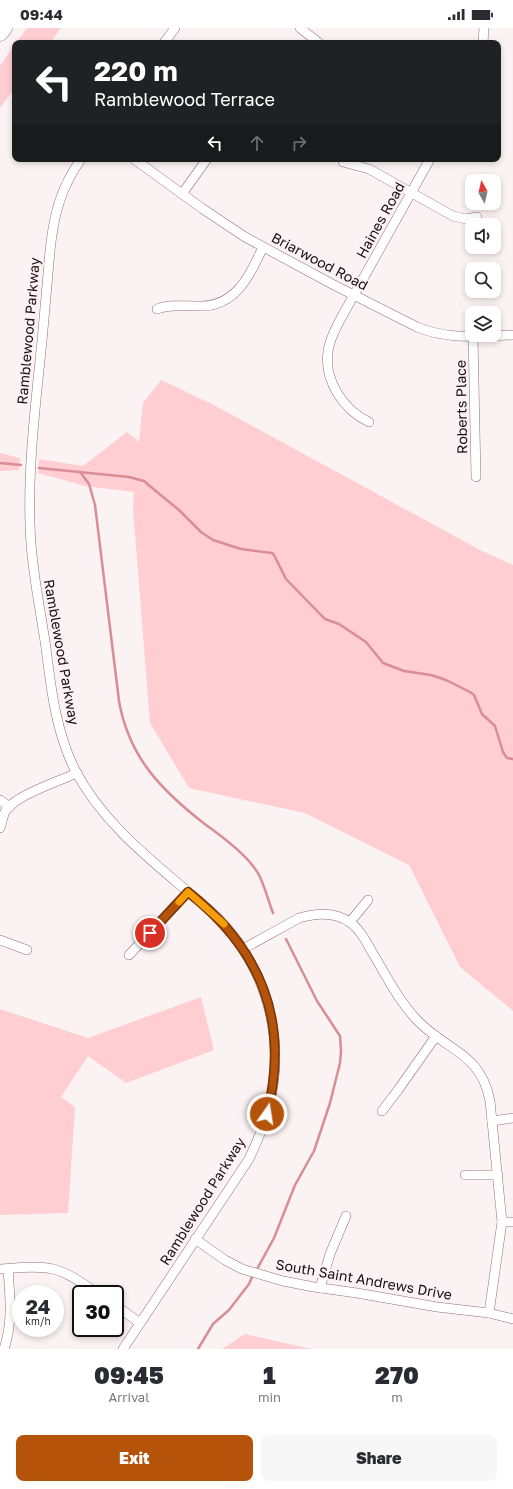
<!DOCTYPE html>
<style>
:root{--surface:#fff;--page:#f7f7f7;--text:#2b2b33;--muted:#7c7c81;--accent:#b45309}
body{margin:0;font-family:"Golos Text",sans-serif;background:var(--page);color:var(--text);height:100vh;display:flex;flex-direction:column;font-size:15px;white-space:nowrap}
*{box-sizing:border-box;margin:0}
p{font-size:13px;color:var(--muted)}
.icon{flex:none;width:22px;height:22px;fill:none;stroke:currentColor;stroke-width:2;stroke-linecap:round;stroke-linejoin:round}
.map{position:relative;height:1321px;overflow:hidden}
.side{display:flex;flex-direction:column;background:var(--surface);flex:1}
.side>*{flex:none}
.top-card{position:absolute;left:12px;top:12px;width:489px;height:122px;border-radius:8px;box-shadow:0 2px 6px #0003;background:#202124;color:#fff;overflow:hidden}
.needle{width:26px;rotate:352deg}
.tools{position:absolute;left:465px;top:146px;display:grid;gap:8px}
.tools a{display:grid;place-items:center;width:36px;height:36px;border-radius:8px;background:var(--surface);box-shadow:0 2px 6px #0003;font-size:20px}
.speed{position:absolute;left:12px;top:1257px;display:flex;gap:8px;font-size:20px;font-weight:700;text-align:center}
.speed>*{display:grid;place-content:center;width:52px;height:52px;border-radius:50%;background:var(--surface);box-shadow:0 2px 6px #0003;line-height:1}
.speed small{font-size:10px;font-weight:400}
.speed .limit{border:2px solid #111;border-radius:6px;background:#fff;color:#111}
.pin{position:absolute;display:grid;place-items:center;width:34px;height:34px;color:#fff;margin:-17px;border:2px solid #fff;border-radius:50%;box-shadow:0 1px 4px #0007}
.me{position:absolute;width:44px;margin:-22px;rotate:13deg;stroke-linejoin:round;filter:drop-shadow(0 0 3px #0008)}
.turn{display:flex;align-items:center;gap:14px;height:84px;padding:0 16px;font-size:18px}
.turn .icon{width:52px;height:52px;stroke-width:2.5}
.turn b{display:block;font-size:28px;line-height:34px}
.lanes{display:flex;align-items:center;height:38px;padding:0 16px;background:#0003;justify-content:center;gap:20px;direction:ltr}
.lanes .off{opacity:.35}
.eta{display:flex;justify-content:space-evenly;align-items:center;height:68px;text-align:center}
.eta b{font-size:24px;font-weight:800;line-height:28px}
.cta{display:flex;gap:8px;margin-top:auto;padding:8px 16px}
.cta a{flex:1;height:46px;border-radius:8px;background:var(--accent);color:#fff;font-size:16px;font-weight:800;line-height:46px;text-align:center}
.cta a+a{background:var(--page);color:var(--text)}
.status{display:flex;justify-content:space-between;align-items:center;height:28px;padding:0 20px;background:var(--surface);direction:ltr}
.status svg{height:11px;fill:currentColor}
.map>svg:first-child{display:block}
.green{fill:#feced2}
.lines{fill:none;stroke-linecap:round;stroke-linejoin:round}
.stream{stroke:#d98d95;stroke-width:2.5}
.street-casing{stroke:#966f73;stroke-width:10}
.highway-casing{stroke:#966f73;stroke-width:17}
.street{stroke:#fff;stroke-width:9}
.highway{stroke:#fff;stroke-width:16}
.route-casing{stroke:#753606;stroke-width:10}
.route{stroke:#b45309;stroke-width:7}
.slow{stroke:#f59e0b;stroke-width:7}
.labels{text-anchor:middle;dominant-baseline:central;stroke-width:4;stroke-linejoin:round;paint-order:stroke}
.street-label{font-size:14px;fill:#1c0e10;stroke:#fbf2f3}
</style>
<div class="status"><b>09:44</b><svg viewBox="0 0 49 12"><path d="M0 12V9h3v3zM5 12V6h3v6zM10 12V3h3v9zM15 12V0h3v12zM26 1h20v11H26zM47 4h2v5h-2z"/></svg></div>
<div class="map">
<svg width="513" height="1321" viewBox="0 0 513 1321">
<rect width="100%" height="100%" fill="#fbf2f3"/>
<g class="green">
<polygon points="27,0 61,0 50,15 16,15"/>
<polygon points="15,16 15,60 0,80 0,38"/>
<polygon points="161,352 214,377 482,523 513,537 513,983 460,939 409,837 305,785 189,760 150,695 133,481 134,464 85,458 38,445 39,431 83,438 127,404 139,414 143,375"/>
<polygon points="0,425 20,430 19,442 0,443"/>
<polygon points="201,969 214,1022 126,1055 88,1028 61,1069 75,1079 68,1185 0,1187 0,981 88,1010"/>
<polygon points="245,1306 311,1321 222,1321"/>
</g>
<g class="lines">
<g class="stream">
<polyline points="0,435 21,437"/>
<polyline points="39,440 129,449 144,453 151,459 180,483 201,504 213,512 241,521 272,525 274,527 286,551 320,586 325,591 339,596 366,614 383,635 404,643 431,647 446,652 470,664 474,667 482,686 495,698 503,724 507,730 513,731"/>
<path d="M81,445l8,11 6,21 24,196c10,57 43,90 87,124 17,12 43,31 53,50 6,12 9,25 14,38"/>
<polyline points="256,1243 274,1210 295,1157 314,1123 330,1075 340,1035 341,1023 340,1008 317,973 286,911"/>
<polyline points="198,1321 213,1296 229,1282 249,1256 253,1247"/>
</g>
<defs>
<g id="street">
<polyline points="300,0 319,15"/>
<polyline points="164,15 175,0"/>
<polyline points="483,15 484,0"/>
<path d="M81,131c-9,13 -16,26 -21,41 -8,24 -10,49 -12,74 -2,22 -4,44 -6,67 -6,60 -14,122 -12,183 1,42 10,83 16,124 5,41 10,84 29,122 33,63 93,102 144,149 50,53 68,124 48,195 -4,15 -11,30 -18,45l-126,190"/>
<path d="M134,131l69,50 42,28 87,47 85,43c31,13 63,9 96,8"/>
<polyline points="343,134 369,141 453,188 466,191 477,189"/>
<polyline points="182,166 207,131"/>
<path d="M157,281c12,-5 27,-3 40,-3 38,2 52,-29 66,-59"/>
<polyline points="473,308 476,449"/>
<path d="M369,394c-26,-12 -45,-42 -41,-70 1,-12 7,-22 12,-32l90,-161"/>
<polyline points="0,772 10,779"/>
<path d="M0,800c2,-6 3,-13 6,-18 11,-15 53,-29 71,-37"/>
<polyline points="350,894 368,872"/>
<polyline points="0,912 27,922"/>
<path d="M243,921l56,-31c17,-5 36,-7 52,5 9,7 15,18 21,29 14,23 26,48 45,68 29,31 64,32 73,81l12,121 -13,91"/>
<polyline points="129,927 188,864"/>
<polyline points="382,1083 398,1062 436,1008"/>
<polyline points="492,1093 513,1090"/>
<polyline points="465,1147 498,1147"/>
<polyline points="502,1194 513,1194"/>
<polyline points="195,1211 225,1232 242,1241 283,1253 314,1259 357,1265 437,1279 489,1285 513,1291"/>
<path d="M0,1241c17,-1 36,-4 53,0 17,4 31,16 46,25"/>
<polyline points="320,1260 330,1226 346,1188"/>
<polyline points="115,1277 140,1295"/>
<path d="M4,1321c9,-26 6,-53 4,-80"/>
</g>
<polyline id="highway" points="0,5 4,0"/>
</defs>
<use href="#street" class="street-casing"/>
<use href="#highway" class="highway-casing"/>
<use href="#street" class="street"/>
<use href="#highway" class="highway"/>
</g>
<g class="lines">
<defs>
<path id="route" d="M150,905l38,-41c74,58 102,130 79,222"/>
</defs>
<use href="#route" class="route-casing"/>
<use href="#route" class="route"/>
<polyline class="slow" points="179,874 188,864 224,896"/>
</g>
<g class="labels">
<g class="street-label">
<text transform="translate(380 192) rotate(-61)">Haines Road</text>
<text transform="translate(320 233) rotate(28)">Briarwood Road</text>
<text transform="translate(28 303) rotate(-85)">Ramblewood Parkway</text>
<text transform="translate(461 379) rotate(-91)">Roberts Place</text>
<text transform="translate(62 624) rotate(80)">Ramblewood Parkway</text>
<text transform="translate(202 1173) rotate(-58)">Ramblewood Parkway</text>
<text transform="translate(364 1251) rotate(10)">South Saint Andrews Drive</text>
</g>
</g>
</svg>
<div class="tools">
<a><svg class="needle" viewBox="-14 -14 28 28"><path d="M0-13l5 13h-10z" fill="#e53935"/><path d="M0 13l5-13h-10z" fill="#7c7c81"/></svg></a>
<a><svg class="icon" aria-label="sound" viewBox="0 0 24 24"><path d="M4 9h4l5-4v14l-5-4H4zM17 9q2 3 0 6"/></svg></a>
<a><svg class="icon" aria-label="search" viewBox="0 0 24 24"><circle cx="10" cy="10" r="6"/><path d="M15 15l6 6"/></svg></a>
<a><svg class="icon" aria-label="layers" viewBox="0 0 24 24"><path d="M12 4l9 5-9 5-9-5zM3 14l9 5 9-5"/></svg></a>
</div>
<div class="speed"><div>24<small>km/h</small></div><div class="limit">30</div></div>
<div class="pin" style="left:150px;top:905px;background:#d93025"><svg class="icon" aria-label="arrive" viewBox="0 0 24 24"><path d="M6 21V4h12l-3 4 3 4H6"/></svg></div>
<svg class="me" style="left:267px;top:1086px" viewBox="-20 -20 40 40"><circle r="17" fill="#b45309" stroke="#fff" stroke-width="3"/><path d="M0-11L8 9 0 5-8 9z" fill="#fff"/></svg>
<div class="top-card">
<div class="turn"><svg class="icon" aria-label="left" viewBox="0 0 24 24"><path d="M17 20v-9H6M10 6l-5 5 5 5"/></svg><div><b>220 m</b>Ramblewood Terrace</div></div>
<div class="lanes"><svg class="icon" aria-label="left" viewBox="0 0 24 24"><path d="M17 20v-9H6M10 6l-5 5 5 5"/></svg><svg class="icon off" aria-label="ahead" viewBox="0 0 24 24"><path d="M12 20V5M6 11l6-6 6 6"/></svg><svg class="icon off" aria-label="right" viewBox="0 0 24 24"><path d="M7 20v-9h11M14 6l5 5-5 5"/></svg></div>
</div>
</div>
<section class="side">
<div class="eta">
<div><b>09:45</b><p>Arrival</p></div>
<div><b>1</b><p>min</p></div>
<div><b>270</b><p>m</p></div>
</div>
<div class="cta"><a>Exit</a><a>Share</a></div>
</section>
